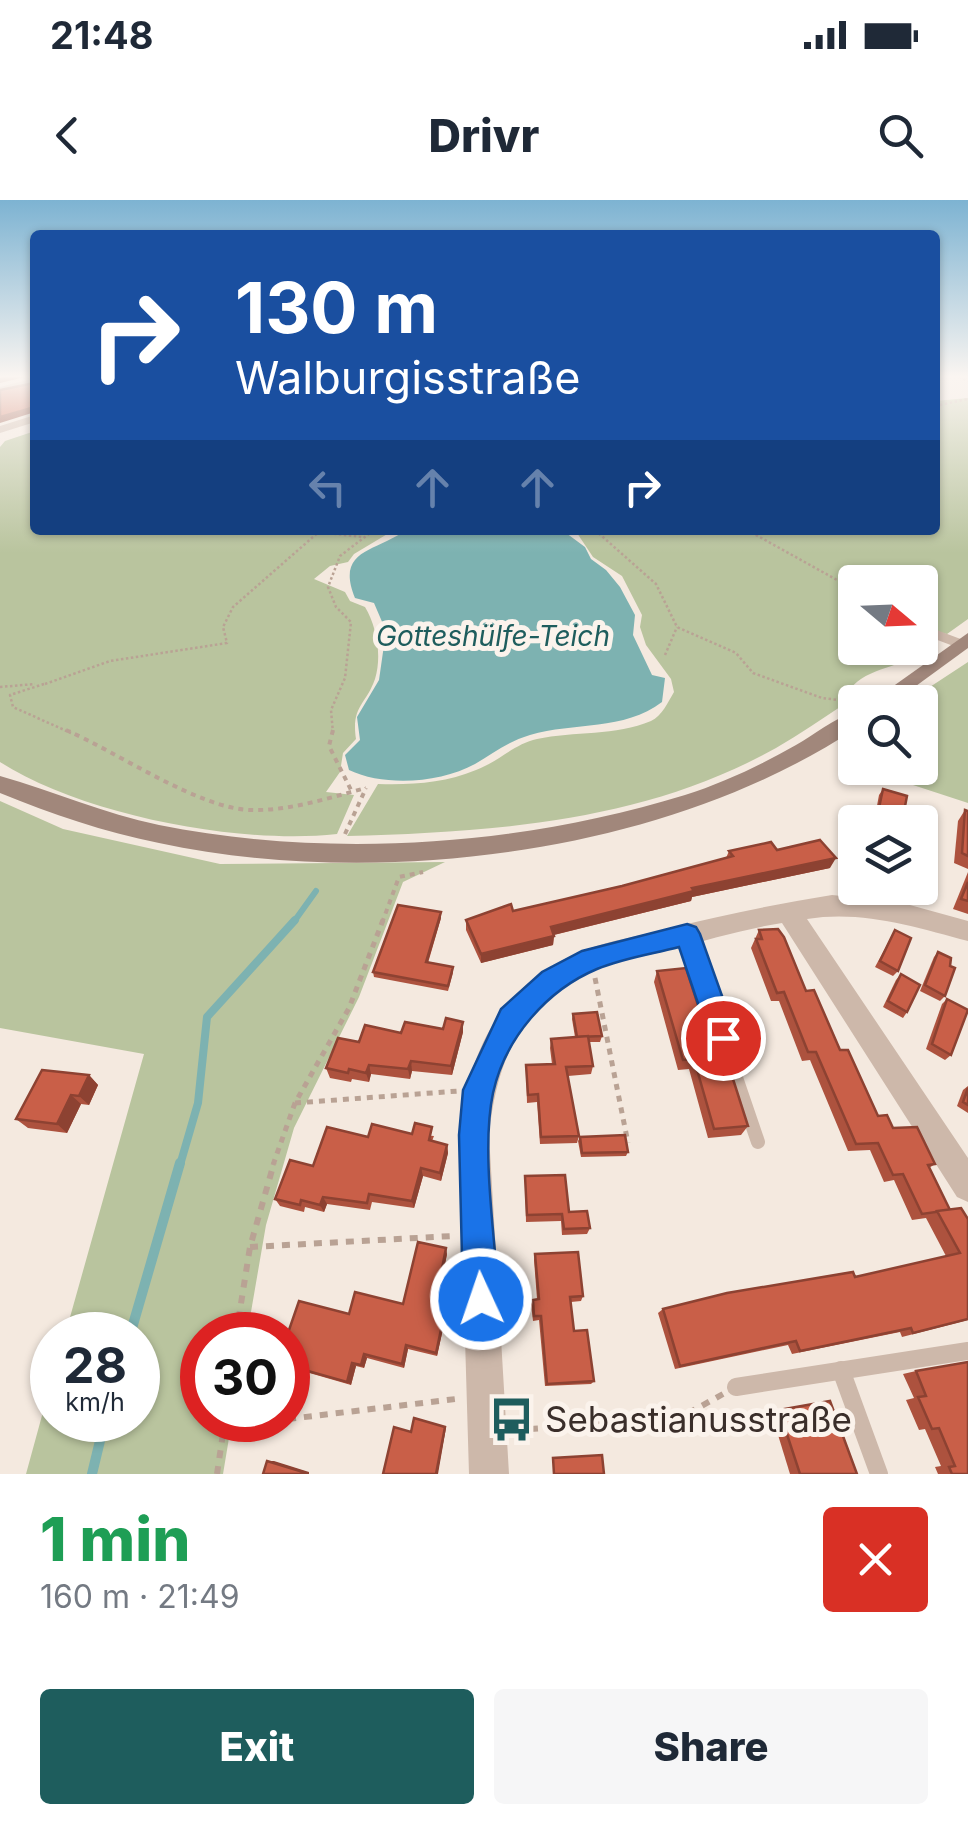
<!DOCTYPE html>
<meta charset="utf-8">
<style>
:root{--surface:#fff;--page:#f6f6f7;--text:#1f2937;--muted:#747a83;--accent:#1e5d5d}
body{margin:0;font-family:Inter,sans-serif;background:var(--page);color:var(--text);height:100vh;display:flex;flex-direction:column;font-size:38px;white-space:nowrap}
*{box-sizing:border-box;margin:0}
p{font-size:32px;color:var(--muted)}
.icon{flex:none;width:55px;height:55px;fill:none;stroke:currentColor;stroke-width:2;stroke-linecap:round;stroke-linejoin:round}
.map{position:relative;height:1274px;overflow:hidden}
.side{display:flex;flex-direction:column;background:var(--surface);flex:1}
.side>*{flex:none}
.guide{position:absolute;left:30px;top:30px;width:910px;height:305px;border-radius:10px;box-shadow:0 2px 8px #0004;background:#1a4fa0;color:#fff;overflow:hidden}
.needle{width:65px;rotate:109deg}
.tools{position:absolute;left:838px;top:365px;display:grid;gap:20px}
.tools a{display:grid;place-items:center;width:100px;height:100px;border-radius:10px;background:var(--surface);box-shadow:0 2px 8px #0004;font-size:50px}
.speed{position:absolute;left:30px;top:1112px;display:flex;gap:20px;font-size:50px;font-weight:700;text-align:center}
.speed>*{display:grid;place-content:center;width:130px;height:130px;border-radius:50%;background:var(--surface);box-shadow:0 2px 8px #0004;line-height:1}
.speed small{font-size:25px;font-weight:400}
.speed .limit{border:15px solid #d22;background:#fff;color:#111}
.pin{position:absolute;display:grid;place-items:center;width:85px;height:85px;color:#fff;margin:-42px;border:5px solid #fff;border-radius:50%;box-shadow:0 2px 10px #0007}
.me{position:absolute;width:110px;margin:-55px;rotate:357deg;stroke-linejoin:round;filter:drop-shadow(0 0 8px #0008)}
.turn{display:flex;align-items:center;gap:35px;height:210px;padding:0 40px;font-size:45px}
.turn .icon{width:130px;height:130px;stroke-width:2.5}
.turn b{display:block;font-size:70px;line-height:85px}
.lanes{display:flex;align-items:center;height:95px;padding:0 40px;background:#0003;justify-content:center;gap:50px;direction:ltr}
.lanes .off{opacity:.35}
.round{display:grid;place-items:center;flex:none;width:105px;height:105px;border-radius:10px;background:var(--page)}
.head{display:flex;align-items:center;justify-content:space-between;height:170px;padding:0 40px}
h1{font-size:60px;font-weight:800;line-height:75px;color:#1e9e55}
.primary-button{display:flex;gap:20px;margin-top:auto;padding:20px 40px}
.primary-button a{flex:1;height:115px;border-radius:10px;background:var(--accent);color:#fff;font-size:40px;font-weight:800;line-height:115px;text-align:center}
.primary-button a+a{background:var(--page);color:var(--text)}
.status{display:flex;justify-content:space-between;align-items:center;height:70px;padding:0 50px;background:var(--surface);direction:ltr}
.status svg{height:28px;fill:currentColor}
header{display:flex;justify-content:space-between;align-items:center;height:130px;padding:0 40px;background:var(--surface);font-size:45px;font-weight:800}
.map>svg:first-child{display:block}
.green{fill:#b9c49e}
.water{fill:#7db2b1}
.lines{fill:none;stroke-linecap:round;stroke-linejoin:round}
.stream-far2{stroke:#7db2b1;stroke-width:6}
.stream-far1{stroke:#7db2b1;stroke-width:8}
.stream{stroke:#7db2b1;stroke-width:10}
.path-far3{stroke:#b9a294;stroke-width:2.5;stroke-dasharray:2.5 2.5;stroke-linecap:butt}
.path-far2{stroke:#b9a294;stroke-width:4;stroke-dasharray:5 5;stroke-linecap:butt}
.path-far1{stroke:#b9a294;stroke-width:5;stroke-dasharray:6 6;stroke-linecap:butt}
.path{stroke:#b9a294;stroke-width:6;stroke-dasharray:8 8;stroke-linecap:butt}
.lane-far2{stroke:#cdb8aa;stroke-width:9}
.lane-far1{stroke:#cdb8aa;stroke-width:14}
.lane{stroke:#cdb8aa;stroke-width:18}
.street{fill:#cdb8aa;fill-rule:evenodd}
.secondary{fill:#a1877b;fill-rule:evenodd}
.wall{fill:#ad523e}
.shaded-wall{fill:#8d4232}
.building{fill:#c95f48;stroke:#8d4232;stroke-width:2.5}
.route{fill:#1a73e8;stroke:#114b97;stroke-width:2.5}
.labels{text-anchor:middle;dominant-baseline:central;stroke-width:10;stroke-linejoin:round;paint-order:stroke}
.far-water-label{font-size:28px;font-style:italic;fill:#1e5d5d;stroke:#fbf3ec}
.near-poi-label{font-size:35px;fill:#3a2e2a;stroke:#fbf3ec;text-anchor:start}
</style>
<div class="status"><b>21:48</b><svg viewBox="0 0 49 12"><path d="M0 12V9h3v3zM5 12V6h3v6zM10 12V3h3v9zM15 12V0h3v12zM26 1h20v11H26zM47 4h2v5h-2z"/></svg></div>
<header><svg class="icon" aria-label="back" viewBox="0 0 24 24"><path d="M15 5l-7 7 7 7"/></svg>Drivr<svg class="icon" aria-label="search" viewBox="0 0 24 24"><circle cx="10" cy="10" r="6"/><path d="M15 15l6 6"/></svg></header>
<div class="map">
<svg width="968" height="1274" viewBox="0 0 968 1274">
<rect width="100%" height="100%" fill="#f4e9df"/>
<g class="green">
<path d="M968,198v221l-21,15 -27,-5v-47h-65v66h36l20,10c-23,12 -63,15 -65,45 -23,15 -46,31 -70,45 -132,74 -282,84 -429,88l31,-52c34,1 67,-1 98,-14 22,-8 38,-26 61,-31 37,-8 79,-3 114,-18 11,-5 17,-19 23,-29l-3,-13 -25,-34 -6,-18 2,-12 -20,-39 -29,-19 -18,-27h360v-129z"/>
<path d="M35,231v99h359l-40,24 -6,8 -18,4 -16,13 31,13 5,9 15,6c12,20 17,49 10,72 -9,26 -24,27 -19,60l-13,14 -3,19 -14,20 28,3 -17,39c-97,11 -255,-19 -337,-72v-315l5,-6z"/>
<polygon points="968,462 968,603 861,568 920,568 920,502 907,502"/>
<polygon points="0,601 63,629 220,664 445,662 403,682 359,797 294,928 266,1025 247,1135 202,1135 202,1220 232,1220 223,1274 26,1274 52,1179 52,1220 138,1220 138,1135 65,1135 144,854 0,828"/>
</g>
<path class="water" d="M406,330h156l23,17 6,12 15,11 14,17 15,28 -2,20 19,40 13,3 -3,24c-38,29 -88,20 -132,33 -21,6 -36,18 -55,29 -35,19 -90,23 -126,6l-4,-15 15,-15 -3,-23 22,-37 7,-49 -12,-28 -19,-5c-20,-49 21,-46 51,-68z"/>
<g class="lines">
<polyline class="stream-far2" points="293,723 316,691"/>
<polyline class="stream-far1" points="180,965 198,903 207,817 295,720"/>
<g class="stream">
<polyline points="130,1135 180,963"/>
<polyline points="92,1274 105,1220"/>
</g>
<g class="path-far3">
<polyline points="954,175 968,181"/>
<polyline points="935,206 968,199"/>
<polyline points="595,330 656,384 677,427 736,453 753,473 822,498 855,502"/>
<polyline points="747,330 855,390"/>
<polyline points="319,332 362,337"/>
<polyline points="665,455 677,427"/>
<polyline points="44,484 10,495 13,507 71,533"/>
<polyline points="45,484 110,461 227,443 223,427 233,407 321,330"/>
<polyline points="0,487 35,484"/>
<polyline points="333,533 331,510 345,478 351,422 336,407 328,387 340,356 374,330"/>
</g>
<g class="path-far2">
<path d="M66,530c51,22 133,79 185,80 39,1 77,-12 115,-22"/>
<polyline points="333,530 329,546 352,592"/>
<polyline points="345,634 366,588"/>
<polyline points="382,723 399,677 423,672"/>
</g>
<g class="path-far1">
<polyline points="595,778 628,943"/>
<polyline points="295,903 459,891"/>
<polyline points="273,965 295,903 349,808 383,720"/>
</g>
<g class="path">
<polyline points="250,1047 453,1036"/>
<polyline points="236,1135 250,1047 274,963"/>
<polyline points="288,1219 456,1199"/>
<polyline points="224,1227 281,1220"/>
<polyline points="514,1230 678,1219 723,1194"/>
<polyline points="217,1274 225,1220"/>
</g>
<polyline class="lane-far2" points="920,446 937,435 961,444"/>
<polyline class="lane-far1" points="687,734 758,942"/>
<g class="lane">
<polyline points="841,1170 879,1274"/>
<polyline points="736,1187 968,1151"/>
</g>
<g class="street">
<polygon points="35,178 35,184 0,193 0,187"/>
<polygon points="35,215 35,222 0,233 0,226"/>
<path d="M832,695l67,7 69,19v20c-53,-14 -106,-31 -161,-22l161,239v44l-11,-5 -175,-274c-38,6 -75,17 -112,27 -24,6 -52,10 -75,20 -74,34 -98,88 -106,165l20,339h-40l-10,-339c10,-86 41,-151 126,-185 26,-10 55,-14 82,-21 55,-14 109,-25 165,-34z"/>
</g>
<g class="secondary">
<polygon points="968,433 968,448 894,502 871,502"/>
<path d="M855,512v17c-189,125 -475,161 -696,114 -55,-11 -107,-29 -159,-50v-17c54,15 104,38 159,49 170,34 361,21 526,-30 38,-12 76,-30 111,-50 18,-10 38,-27 59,-33z"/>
</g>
</g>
<g class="wall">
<polygon points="883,589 902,622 874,622 879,595"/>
<polygon points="965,610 968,611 968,669 954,663 958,621"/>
<polygon points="777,650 830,668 692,697 691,701 554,735 553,745 481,763 466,730 466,720 513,711 622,686 726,658 729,651"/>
<polygon points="845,653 855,656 855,679 838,673 841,659"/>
<polygon points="968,672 968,714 953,709"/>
<polygon points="441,718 428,763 453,767 453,773 448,791 374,777 373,772"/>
<polygon points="759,730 806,791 878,916 935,964 929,968 950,1010 968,1019 968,1120 902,1137 900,1132 792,1154 788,1145 675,1169 658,1113 663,1109 855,1077 946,1056 926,1018 912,1020 894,980 884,982 870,950 848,951 810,860 802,861 779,801 771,801 751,748"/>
<polygon points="895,730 898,771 893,776 875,767"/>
<polygon points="938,752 945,796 940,801 920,791 934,757"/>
<polygon points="657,771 715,858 748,926 741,935 708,938 689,869 678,870 654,782"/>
<polygon points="901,774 907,812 903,818 883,807 896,780"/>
<polygon points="947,799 951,855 945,860 926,849 942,804"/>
<polygon points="573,814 602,836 600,842 589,842 593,866 591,874 568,876 579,936 577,943 540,944 537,902 527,903 526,865 552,864 550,848 551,839 575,837 572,819"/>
<polygon points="463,832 452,875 412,871 410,879 371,874 369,882 352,879 351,882 330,878 326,868 359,842 401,833"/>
<polygon points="89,875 98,885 89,905 81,904 67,933 28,928 16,919"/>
<polygon points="968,886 968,913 957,906 963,890"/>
<polygon points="412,934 434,936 432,941 447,945 448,953 441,981 423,976 414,1008 372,1002 370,1010 327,1004 324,1012 305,1007 304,1012 280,1006 275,999 313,966 368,937"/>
<polygon points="580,937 628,952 626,956 581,957 578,941"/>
<polygon points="525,976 590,1028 587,1034 562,1035 561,1021 526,1022"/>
<polygon points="447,1054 440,1090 450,1097 437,1156 408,1149 404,1168 367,1158 364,1168 356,1166 351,1185 299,1170 292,1194 288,1193 288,1133 349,1114 403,1104"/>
<polygon points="535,1054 583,1096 581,1101 571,1102 574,1131 594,1181 591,1184 545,1186 539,1120 533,1121 531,1104 533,1100 537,1099 534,1060"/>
<polygon points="916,1171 968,1274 938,1274 935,1267 941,1266 925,1229 919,1230 906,1200 914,1198 903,1174"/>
<polygon points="830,1201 857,1274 790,1274 771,1212"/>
</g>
<g class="shaded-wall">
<polygon points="13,175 33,175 0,183 0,178"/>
<polygon points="35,207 35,212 0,223 0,217"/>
<polygon points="836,658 830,668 692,697 691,701 549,736 551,727 692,688"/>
<polygon points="441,712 441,718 426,768 426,762"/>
<polygon points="554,736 553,745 481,763 481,754"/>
<polygon points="463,822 463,832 452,875 451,866"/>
<polygon points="411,861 412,871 410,879 408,869"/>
<polygon points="369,865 371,874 369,882 366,873"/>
<polygon points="89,875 98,885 89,905 79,896"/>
<polygon points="71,895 81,904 67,933 57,924"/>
<polygon points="447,945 448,953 441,981 440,973"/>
<polygon points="421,968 423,976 414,1008 412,1001"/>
<polygon points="323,997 327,1004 324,1012 320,1005"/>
<polygon points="446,1048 447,1054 439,1094 438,1089"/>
<polygon points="449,1092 450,1097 437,1156 436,1153"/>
<polygon points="406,1145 408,1149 404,1168 402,1164"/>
<polygon points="364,1154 367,1158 364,1168 361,1165"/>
<polygon points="352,1163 356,1166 351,1185 347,1182"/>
<polygon points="294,1167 299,1170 292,1194 288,1192 288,1188"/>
<polygon points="445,1227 446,1228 438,1274 436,1274"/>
<polygon points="267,1261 274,1261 309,1272 309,1274 302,1274"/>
</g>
<g class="building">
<polygon points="35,180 35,207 0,217 0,190 34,183"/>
<polygon points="883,589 907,596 902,622 876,622"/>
<polygon points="965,610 968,611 968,656 962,653"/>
<polygon points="820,640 836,658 692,688 694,691 551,727 554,736 481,754 466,720 511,704 513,711 622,686 733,656 729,651 771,642 777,650"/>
<polygon points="845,653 855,656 855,672 841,667"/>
<polygon points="968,682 968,701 961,699"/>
<polygon points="398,705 441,712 426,762 453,767 448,786 373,772"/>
<polygon points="778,729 784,737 806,791 814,790 840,850 848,850 878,916 887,915 893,928 917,927 935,964 928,965 950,1010 922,1014 903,974 893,975 878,943 856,944 816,852 808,852 784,792 777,793 756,739 762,739 759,730"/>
<polygon points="895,730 911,738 898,771 880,761"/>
<polygon points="938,752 951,758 950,766 955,768 945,796 925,785"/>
<polygon points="686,768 715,858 726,857 748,926 714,929 694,859 683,860 657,771"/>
<polygon points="901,774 920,785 907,812 888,801"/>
<polygon points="947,799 968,810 951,855 932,844"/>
<polygon points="597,812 602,836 577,837 573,814"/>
<polygon points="446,818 463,822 451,866 411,861 408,869 369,865 366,873 349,869 348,873 326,868 338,838 359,842 365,825 401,833 405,822 443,829"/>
<polygon points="588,836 593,866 566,867 579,936 541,937 538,894 528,895 526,865 555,864 551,839"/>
<polygon points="42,870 89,875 79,896 71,895 57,924 16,919"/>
<polygon points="968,888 968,905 963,902"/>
<polygon points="415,923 432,927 429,940 447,945 440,973 421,968 412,1001 369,994 367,1003 323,997 320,1005 301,1000 300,1005 275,999 290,960 313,966 327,927 368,937 372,924 412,934"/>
<polygon points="625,935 628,952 582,953 580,937"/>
<polygon points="565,975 569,1012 587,1011 590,1028 564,1029 562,1014 527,1015 525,976"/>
<polygon points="961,1008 968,1019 968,1119 913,1133 911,1128 800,1151 796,1141 680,1166 663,1109 727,1093 853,1072 855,1077 960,1053 937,1011"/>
<polygon points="418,1042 446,1048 438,1089 449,1092 436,1153 406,1145 402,1164 364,1154 361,1165 352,1163 347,1182 294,1167 288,1188 288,1135 255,1135 258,1125 288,1133 299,1101 349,1114 355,1092 403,1104"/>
<polygon points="578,1052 583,1096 570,1097 574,1131 587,1130 594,1181 547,1184 541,1116 534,1116 533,1100 539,1099 535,1054"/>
<polygon points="968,1162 968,1274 952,1274 949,1267 955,1266 939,1228 932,1229 918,1197 926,1196 916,1171"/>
<polygon points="830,1201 857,1274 800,1274 779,1210"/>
<polygon points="414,1218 445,1227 436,1274 383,1274 394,1227 411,1232"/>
<polygon points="602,1255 604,1274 554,1274 553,1258"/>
<polygon points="267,1261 303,1272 302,1274 263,1274"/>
</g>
<linearGradient id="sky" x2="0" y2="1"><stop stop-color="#7db3d2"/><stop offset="0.5" stop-color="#faf5f1"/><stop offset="1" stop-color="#faf5f1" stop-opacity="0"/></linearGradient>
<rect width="968" height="353" fill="url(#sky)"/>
<path class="route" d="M687,724l9,3 4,7 37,104 -4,10 -10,4 -10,-4 -34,-101c-27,7 -56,11 -82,22 -50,21 -92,69 -104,124 -12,57 2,145 6,206l-6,12 -12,6 -13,-6 -5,-12 -4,-164 4,-45 38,-81 41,-37 40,-21z"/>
<defs>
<symbol id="bus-bare" viewBox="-9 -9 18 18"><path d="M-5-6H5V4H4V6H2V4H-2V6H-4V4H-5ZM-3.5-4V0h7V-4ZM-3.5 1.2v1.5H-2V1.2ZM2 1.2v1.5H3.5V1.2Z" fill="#1e5d5d" stroke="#fbf3ec" stroke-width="2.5" paint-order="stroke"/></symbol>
</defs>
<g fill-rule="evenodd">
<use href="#bus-bare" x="480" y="1188" width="63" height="63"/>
</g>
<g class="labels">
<g class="far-water-label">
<text x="493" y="436">Gotteshülfe-Teich</text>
</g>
<g class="near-poi-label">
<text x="545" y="1219">Sebastianusstraße</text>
</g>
</g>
</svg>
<div class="tools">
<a><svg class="needle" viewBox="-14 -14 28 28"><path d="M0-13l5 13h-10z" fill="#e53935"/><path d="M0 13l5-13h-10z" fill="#747a83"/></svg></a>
<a><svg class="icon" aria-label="search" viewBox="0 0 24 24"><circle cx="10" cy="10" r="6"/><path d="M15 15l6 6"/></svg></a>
<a><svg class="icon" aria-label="layers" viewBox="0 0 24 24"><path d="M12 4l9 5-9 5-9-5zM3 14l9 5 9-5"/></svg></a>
</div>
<div class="speed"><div>28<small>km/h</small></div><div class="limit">30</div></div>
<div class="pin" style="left:723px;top:838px;background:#d93025"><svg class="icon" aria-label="arrive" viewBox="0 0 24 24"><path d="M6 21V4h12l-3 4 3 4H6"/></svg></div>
<svg class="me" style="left:481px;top:1099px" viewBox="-20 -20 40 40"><circle r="17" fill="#1a73e8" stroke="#fff" stroke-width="3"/><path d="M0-11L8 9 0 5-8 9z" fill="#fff"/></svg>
<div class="guide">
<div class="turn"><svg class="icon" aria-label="right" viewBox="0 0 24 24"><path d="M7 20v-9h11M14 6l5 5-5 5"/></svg><div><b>130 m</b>Walburgisstraße</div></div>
<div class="lanes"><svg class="icon off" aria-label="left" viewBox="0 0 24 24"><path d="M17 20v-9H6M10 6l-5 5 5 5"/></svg><svg class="icon off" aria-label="ahead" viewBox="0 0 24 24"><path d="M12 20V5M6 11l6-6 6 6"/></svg><svg class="icon off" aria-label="ahead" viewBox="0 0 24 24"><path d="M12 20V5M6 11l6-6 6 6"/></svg><svg class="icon" aria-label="right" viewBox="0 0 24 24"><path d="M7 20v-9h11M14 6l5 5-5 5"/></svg></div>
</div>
</div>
<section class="side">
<div class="head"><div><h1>1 min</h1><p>160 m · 21:49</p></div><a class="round" style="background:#d93025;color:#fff"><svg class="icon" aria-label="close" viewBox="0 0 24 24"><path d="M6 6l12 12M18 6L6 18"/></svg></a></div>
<div class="primary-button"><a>Exit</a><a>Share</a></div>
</section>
